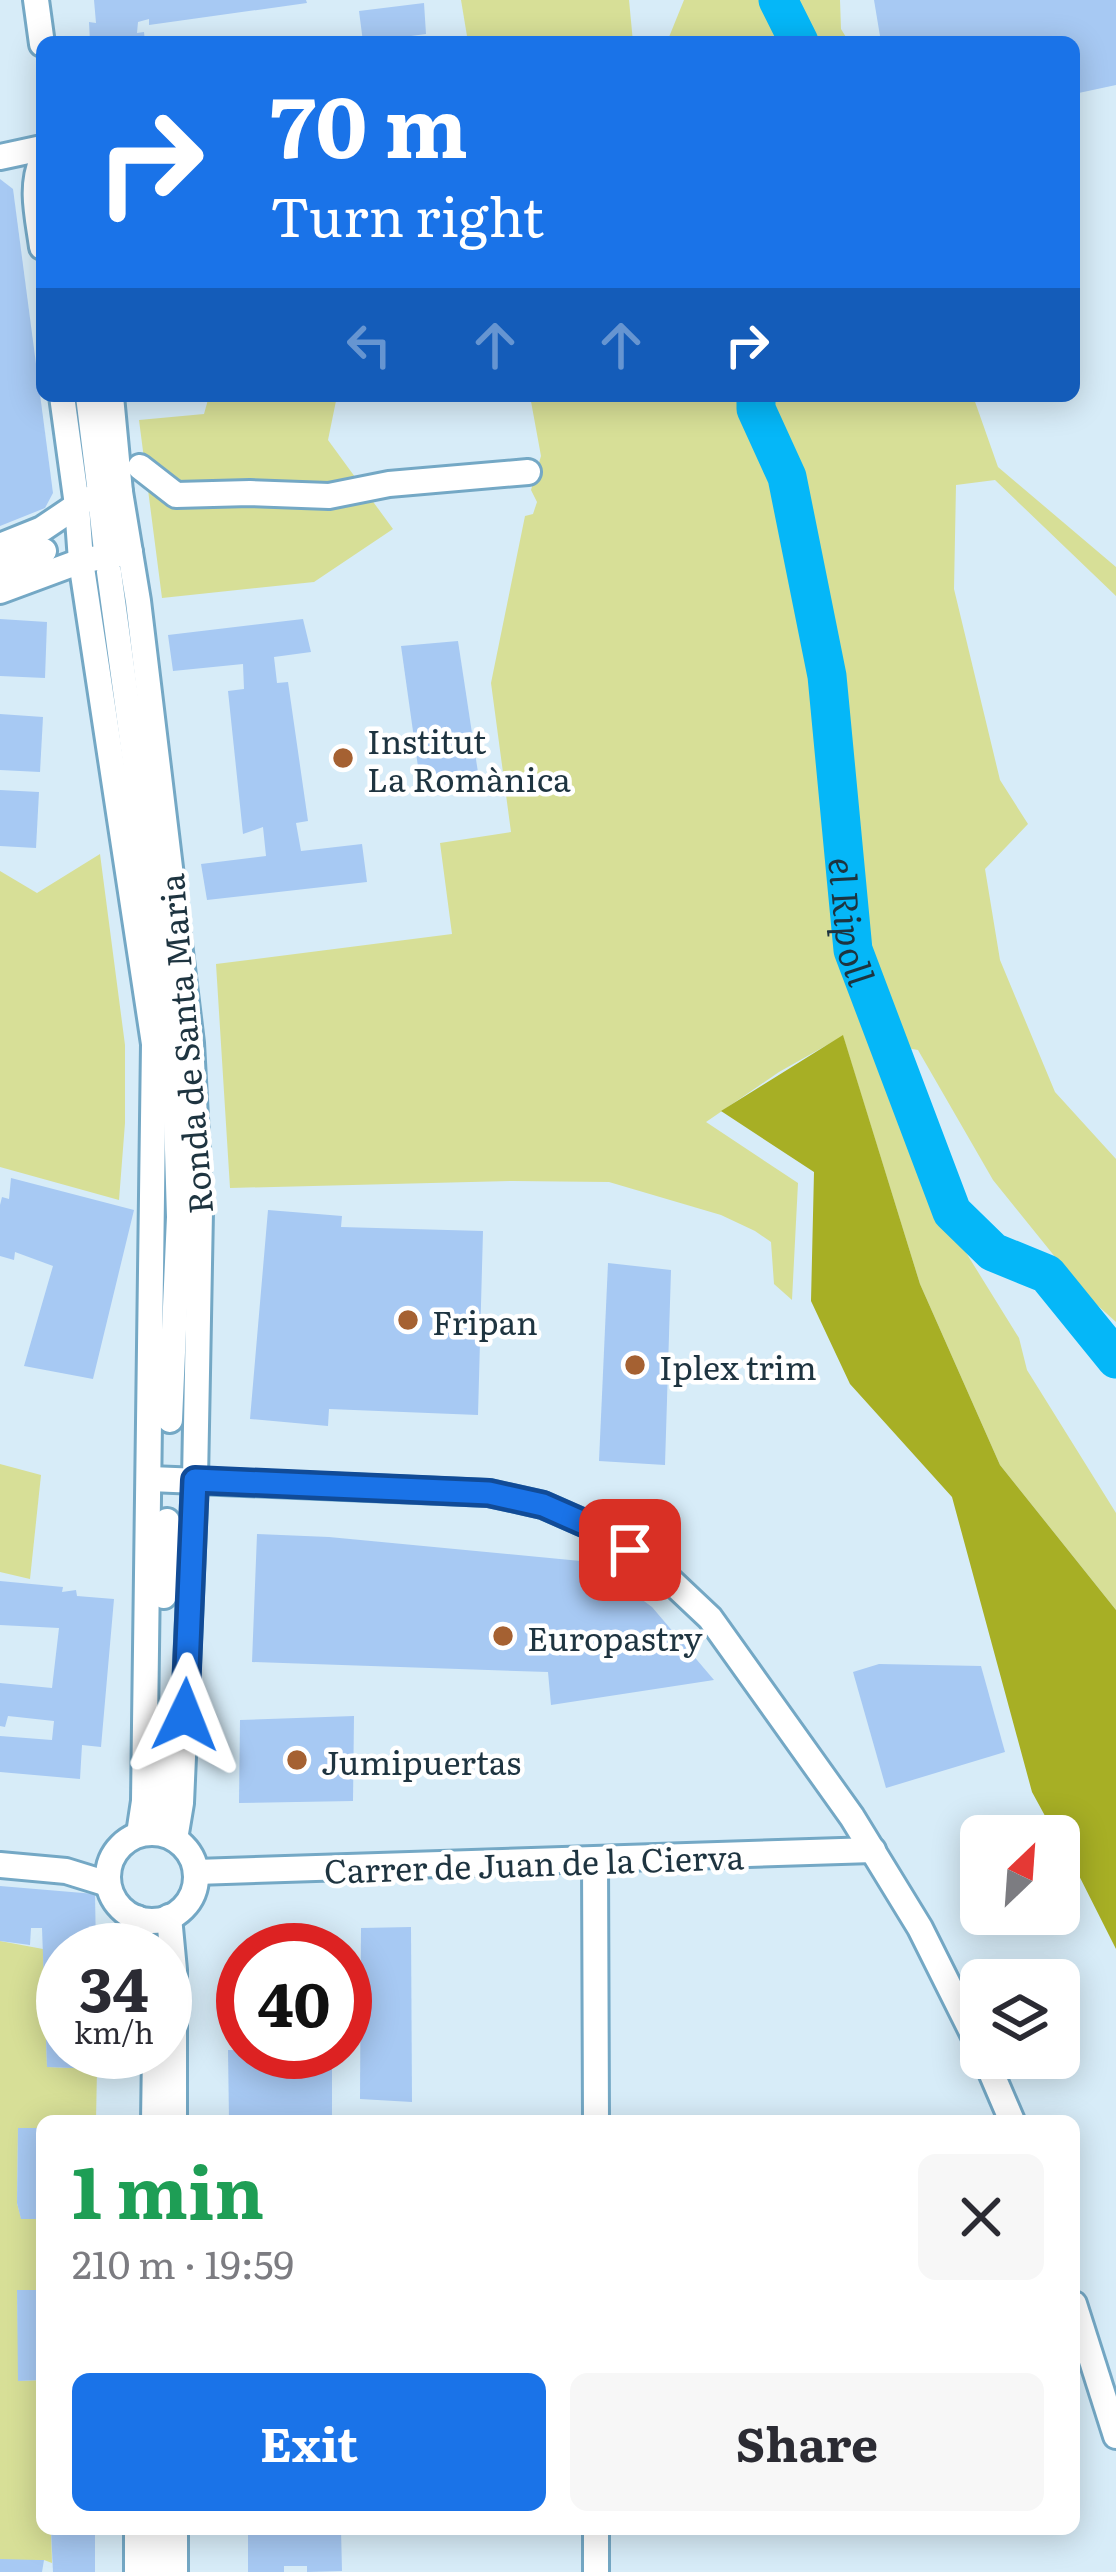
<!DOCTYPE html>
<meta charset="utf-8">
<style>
:root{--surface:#fff;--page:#f7f7f7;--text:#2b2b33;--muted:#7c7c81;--accent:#1a73e8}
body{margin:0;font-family:Literata,serif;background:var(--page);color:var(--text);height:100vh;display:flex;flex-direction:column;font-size:45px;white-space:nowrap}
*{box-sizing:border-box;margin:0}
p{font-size:39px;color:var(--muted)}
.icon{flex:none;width:66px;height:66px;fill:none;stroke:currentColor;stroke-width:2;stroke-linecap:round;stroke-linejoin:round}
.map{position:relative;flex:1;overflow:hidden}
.drawer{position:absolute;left:36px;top:2115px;width:1044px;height:420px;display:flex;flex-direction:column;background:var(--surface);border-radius:18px;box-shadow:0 6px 30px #0003}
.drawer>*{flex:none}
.hud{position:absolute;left:36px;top:36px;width:1044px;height:366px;border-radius:18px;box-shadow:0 6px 30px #0003;background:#1a73e8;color:#fff;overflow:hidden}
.needle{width:78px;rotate:25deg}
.tools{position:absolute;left:960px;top:1815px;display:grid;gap:24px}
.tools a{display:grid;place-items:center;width:120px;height:120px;border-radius:18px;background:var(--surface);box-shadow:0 6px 30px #0003;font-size:60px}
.speed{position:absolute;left:36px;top:1923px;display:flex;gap:24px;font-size:60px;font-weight:700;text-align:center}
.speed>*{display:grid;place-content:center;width:156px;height:156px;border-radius:50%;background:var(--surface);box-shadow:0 6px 30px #0003;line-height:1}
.speed small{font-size:30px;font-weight:400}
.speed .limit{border:18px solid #d22;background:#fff;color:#111}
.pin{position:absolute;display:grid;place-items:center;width:102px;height:102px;color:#fff;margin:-51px;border-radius:24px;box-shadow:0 6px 18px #0006}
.me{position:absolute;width:132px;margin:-66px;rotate:2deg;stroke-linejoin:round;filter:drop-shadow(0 0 9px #0008)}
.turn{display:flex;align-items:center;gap:42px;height:252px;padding:0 36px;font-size:54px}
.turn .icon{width:156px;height:156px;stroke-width:2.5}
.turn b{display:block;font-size:84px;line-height:102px}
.lanes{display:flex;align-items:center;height:114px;padding:0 36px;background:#0003;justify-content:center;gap:60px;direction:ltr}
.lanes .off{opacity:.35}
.round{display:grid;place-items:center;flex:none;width:126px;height:126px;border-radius:18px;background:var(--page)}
.overview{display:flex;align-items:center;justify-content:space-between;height:204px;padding:0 36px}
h1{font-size:72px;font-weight:700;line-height:90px;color:#1e9e55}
.primary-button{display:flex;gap:24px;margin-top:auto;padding:24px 36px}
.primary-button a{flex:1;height:138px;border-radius:18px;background:var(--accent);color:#fff;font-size:48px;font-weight:700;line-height:138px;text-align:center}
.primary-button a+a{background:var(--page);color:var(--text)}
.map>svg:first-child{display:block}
.green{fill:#d7df97}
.forest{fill:#a7af25}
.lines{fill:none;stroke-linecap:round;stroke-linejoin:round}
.river{stroke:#05b7f8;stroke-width:39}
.building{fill:#a7c9f3}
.minor-casing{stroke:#74a8c5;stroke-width:30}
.minor{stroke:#fff;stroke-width:24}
.route-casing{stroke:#114b97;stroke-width:30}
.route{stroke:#1a73e8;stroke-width:21}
.poi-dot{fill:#a56132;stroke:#fff;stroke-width:4.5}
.labels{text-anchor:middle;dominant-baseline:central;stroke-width:9;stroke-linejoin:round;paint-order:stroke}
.poi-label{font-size:33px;fill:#1e3440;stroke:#fff;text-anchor:start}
.street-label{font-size:33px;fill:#1e3440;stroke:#fff}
.water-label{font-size:36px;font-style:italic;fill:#1d3440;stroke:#fff}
</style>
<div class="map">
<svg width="1116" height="2572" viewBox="0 0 1116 2572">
<rect width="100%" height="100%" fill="#d7ecf8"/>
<g class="green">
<polygon points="461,0 629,0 633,42 468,42"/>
<polygon points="684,0 840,0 841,29 849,42 667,42"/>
<polygon points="209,396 337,396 328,440 393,529 314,582 162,598 139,420 204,414"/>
<polygon points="530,396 973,396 998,467 1116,567 1116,596 995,480 956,485 954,589 1000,780 1028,824 985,869 1000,960 1055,1092 1116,1159 1116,1322 1085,1294 993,1180 918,1050 879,1043 947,1222 1019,1338 1027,1370 1116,1513 1116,1610 1000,1465 920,1284 843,1036 779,1072 706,1122 798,1183 792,1300 774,1284 771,1242 755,1231 721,1215 609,1182 513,1181 230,1188 216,964 452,934 440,843 511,832 491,683 525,516 533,514 537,502 531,490 541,456"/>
<polygon points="100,854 125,1045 125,1123 119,1200 0,1167 0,871 37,893"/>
<polygon points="0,1464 41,1475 30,1579 0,1572"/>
<polygon points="0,1941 43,1949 47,2067 97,2069 96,2121 42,2121 42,2128 18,2129 17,2203 21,2218 42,2219 42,2290 17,2291 19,2381 42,2380 42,2529 51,2529 52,2563 44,2560 0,2560"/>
</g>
<polygon class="forest" points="843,1035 920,1284 1000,1465 1116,1610 1116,1949 1059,1836 1056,1836 1032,1792 952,1497 850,1384 811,1301 814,1172 721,1111"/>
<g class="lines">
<g class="river">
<polyline points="778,0 799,42"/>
<path id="s1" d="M756,396v13l31,68 40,199 26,274 99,262 41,40 54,22 69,85"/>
</g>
</g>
<g class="building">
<polygon points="94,0 306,0 307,3 149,25 149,19 138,22 137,33 144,32 145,42 90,42 89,22 96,23"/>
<polygon points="874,0 1116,0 1116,85 1074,94 1074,42 881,42"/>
<polygon points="424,3 426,34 411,36 412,42 380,42 380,39 363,42 359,11"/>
<polygon points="0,179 13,189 53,493 45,508 0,526"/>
<polygon points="0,619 47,622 45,678 0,676"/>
<polygon points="303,619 311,652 274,657 277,683 288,682 308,821 296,823 301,851 362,844 367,882 207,900 201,864 266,856 263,827 243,834 228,691 244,689 243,664 173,671 168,635"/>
<polygon points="458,641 479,779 421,788 401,646"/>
<polygon points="0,714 43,717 40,772 0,770"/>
<polygon points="0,790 39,792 36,848 0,846"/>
<polygon points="11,1178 134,1210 93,1379 24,1366 53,1266 15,1252 14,1260 0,1256 0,1205 2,1197 9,1199"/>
<polygon points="268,1210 342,1216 341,1227 483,1231 478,1415 329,1409 328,1426 250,1419"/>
<polygon points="608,1263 671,1270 665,1465 599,1461"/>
<polygon points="257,1534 329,1537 591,1562 652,1607 714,1680 551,1705 548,1672 252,1662"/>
<polygon points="0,1581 63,1587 62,1592 76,1590 77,1596 114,1599 101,1747 82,1745 80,1779 0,1772 0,1736 52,1740 54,1721 8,1716 5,1727 0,1726 0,1683 52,1688 59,1628 0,1625"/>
<polygon points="879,1664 981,1666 1005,1752 886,1788 853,1672"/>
<polygon points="354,1716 353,1801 239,1803 240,1720"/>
<polygon points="0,1886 95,1894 96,1950 63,1950 63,2052 97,2052 97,2069 47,2067 42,1928 31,1928 30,1945 0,1941"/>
<polygon points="411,1927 412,2102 360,2099 361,1928"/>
<polygon points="228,2050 332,2052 332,2121 229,2121"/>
<polygon points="18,2128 42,2128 42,2219 21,2219 17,2203"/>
<polygon points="17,2290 42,2290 42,2380 18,2381"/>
<polygon points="51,2529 95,2529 95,2572 53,2572"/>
<polygon points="248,2529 341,2529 342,2571 307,2572 307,2566 284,2566 284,2572 248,2572"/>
<polygon points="0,2559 38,2560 44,2560 42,2572 0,2572"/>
</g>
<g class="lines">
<defs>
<g id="minor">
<polyline points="36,0 42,44"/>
<polyline points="0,157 42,148"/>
<path d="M42,160c-12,27 -4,57 0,87"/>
<polyline points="62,396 77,505 81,561 154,1044 144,1801 139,1834"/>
<polyline points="88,396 99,485"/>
<polyline points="111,396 120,492 138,601 191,1043 200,1211 195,1480 181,1803 175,1839"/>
<polyline points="140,467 176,495 250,493 329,496 389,484 528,472"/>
<polyline points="101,506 106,551"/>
<polyline points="0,546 42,529 85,500 120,492"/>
<polyline points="0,568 44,551"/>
<polyline points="109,572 174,1048 179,1217 170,1420"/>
<polyline points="0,591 81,561 130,552"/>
<polyline points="150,1479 489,1493 543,1505 602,1531 658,1569 710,1618 852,1817 920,1928 981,2050"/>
<polyline points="164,1596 167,1521"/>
<circle cx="152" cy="1877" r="44"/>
<polyline points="157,1833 162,1802 162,1721"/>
<polyline points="595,1860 596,2121"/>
<polyline points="0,1865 66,1871 108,1884"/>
<polyline points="196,1872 873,1850"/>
<polyline points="169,1917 174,1970 174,2121"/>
<polyline points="137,1918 139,1950"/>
<polyline points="985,2058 1012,2121"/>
<polyline points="154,2121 155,2052"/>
<polyline points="1074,2304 1116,2436"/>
<polyline points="154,2529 155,2572"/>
<polyline points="175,2529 175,2572"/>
<polyline points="596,2529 596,2572"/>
<polyline points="137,2572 137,2529"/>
</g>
</defs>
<use href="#minor" class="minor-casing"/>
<use href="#minor" class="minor"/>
</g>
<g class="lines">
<defs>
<polyline id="route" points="185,1715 195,1480 489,1493 543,1505 602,1531 630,1550"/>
</defs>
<use href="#route" class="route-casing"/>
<use href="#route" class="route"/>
</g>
<g class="poi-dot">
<circle cx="343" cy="758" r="12"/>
<circle cx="408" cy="1320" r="12"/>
<circle cx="635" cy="1365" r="12"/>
<circle cx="503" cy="1636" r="12"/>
<circle cx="297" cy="1760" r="12"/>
</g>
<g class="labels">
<g class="poi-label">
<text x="367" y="739">Institut<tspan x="367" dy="38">La Romànica</tspan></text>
<text x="432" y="1320">Fripan</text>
<text x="659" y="1365">Iplex trim</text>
<text x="527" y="1636">Europastry</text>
<text x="321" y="1760">Jumipuertas</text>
</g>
<g class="street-label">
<text transform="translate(184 1044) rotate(-95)">Ronda de Santa Maria</text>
<text transform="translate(534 1862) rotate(-2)">Carrer de Juan de la Cierva</text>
</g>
<g class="water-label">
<text stroke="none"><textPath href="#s1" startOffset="537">el Ripoll</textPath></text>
</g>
</g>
</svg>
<div class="tools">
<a><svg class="needle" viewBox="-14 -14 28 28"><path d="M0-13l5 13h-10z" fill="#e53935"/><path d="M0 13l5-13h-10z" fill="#7c7c81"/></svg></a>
<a><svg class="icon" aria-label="layers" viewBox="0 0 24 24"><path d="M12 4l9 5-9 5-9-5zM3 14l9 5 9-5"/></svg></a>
</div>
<div class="speed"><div>34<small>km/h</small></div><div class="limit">40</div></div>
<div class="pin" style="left:630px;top:1550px;background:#d93025"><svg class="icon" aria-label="arrive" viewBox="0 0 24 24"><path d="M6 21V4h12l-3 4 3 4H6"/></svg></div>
<svg class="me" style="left:185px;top:1715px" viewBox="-20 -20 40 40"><path d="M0-17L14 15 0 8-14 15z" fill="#1a73e8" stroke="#fff" stroke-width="4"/></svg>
<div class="hud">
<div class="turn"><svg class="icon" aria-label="right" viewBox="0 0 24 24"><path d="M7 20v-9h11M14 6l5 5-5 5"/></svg><div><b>70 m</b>Turn right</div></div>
<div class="lanes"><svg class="icon off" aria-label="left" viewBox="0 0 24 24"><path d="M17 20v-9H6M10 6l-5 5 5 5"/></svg><svg class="icon off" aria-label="ahead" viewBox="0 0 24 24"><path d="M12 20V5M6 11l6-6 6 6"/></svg><svg class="icon off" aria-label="ahead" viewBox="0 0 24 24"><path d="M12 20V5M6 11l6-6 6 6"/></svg><svg class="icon" aria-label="right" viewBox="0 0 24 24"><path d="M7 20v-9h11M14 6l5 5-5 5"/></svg></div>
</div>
<section class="drawer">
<div class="overview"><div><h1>1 min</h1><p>210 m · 19:59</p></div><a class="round"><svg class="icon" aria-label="close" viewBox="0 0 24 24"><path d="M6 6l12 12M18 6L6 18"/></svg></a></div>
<div class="primary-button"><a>Exit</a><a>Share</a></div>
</section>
</div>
